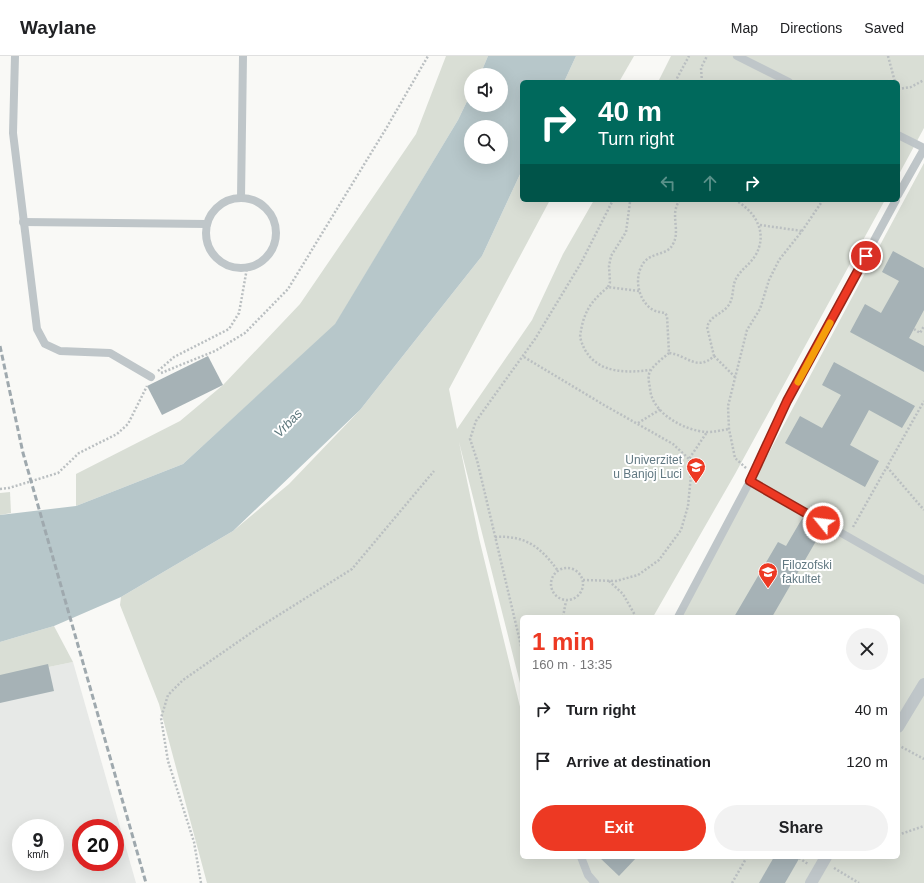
<!DOCTYPE html>
<meta charset="utf-8">
<style>
:root{--surface:#fff;--page:#f2f2f2;--text:#202124;--muted:#757577;--line:#e0e0e0;--accent:#ed3923}
body{margin:0;font-family:Arial,sans-serif;background:var(--page);color:var(--text);height:100vh;display:flex;flex-direction:column;font-size:15px;white-space:nowrap}
*{box-sizing:border-box;margin:0}
p{font-size:13px;color:var(--muted)}
.icon{flex:none;width:22px;height:22px;fill:none;stroke:currentColor;stroke-width:2;stroke-linecap:round;stroke-linejoin:round}
.map{position:relative;flex:1;overflow:hidden}
.details{position:absolute;left:520px;top:559px;width:380px;height:244px;display:flex;flex-direction:column;background:var(--surface);border-radius:6px;box-shadow:0 4px 16px #0002}
.details>*{flex:none}
.hud{position:absolute;left:520px;top:24px;width:380px;height:122px;border-radius:6px;box-shadow:0 4px 16px #0002;background:#00695c;color:#fff;overflow:hidden}
.fabs{position:absolute;left:464px;top:12px;display:grid;gap:8px}
.fabs a{display:grid;place-items:center;width:44px;height:44px;border-radius:50%;background:var(--surface);box-shadow:0 4px 16px #0002;font-size:20px}
.speed{position:absolute;left:12px;top:763px;display:flex;gap:8px;font-size:20px;font-weight:700;text-align:center}
.speed>*{display:grid;place-content:center;width:52px;height:52px;border-radius:50%;background:var(--surface);box-shadow:0 4px 16px #0002;line-height:1}
.speed small{font-size:10px;font-weight:400}
.speed .limit{border:6px solid #d22;background:#fff;color:#111}
.pin{position:absolute;display:grid;place-items:center;width:34px;height:34px;color:#fff;margin:-17px;border:2px solid #fff;border-radius:50%;box-shadow:0 1px 4px #0007}
.me{position:absolute;width:44px;margin:-22px;rotate:299deg;stroke-linejoin:round;filter:drop-shadow(0 0 3px #0008)}
.turn{display:flex;align-items:center;gap:14px;height:84px;padding:0 12px;font-size:18px}
.turn .icon{width:52px;height:52px;stroke-width:2.5}
.turn b{display:block;font-size:28px;line-height:34px}
.lanes{display:flex;align-items:center;height:38px;padding:0 12px;background:#0003;justify-content:center;gap:20px;direction:ltr}
.lanes .off{opacity:.35}
.round{display:grid;place-items:center;flex:none;width:42px;height:42px;border-radius:21px;background:var(--page)}
.headline{display:flex;align-items:center;justify-content:space-between;height:68px;padding:0 12px}
h1{font-size:24px;font-weight:700;line-height:30px;color:var(--accent)}
.button{display:flex;gap:8px;margin-top:auto;padding:8px 12px}
.button a{flex:1;height:46px;border-radius:24px;background:var(--accent);color:#fff;font-size:16px;font-weight:700;line-height:46px;text-align:center}
.button a+a{background:var(--page);color:var(--text)}
ul{padding:0;list-style:none}
li{display:flex;align-items:center;gap:12px;height:52px;padding:0 12px}
li div{flex:1}
li b{display:block;font-size:15px}
li em{font-style:normal}
header{display:flex;align-items:center;gap:24px;box-sizing:border-box;height:56px;padding:0 20px;background:var(--surface);border-bottom:1px solid var(--line)}
header strong{font-size:19px}
nav{display:flex;gap:22px;margin-inline-start:auto;font-size:14px}
.map>svg:first-child{display:block}
.built{fill:#e7e9e7;fill-rule:evenodd}
.green{fill:#d9ded5}
.water{fill:#b7c7ca;fill-rule:evenodd}
.building{fill:#a6b2b6}
.lines{fill:none;stroke-linecap:round;stroke-linejoin:round}
.path{stroke:#babfc1;stroke-width:2.5;stroke-dasharray:2 2;stroke-linecap:butt}
.service{stroke:#bfc6c9;stroke-width:8}
.pedestrian{stroke:#bfc6c9;stroke-width:12}
.rail{stroke:#9fa9ae;stroke-width:3;stroke-dasharray:6 3;stroke-linecap:butt}
.route-casing{stroke:#9a2517;stroke-width:10}
.route{stroke:#ed3923;stroke-width:7}
.slow{stroke:#f59e0b;stroke-width:7}
.labels{text-anchor:middle;dominant-baseline:central;stroke-width:4;stroke-linejoin:round;paint-order:stroke}
.poi-label{font-size:12px;fill:#627983;stroke:#fff;text-anchor:end}
.water-label{font-size:13px;font-style:italic;fill:#5e787d;stroke:#fff}
</style>
<header>
<strong>Waylane</strong>
<nav><a>Map</a><a>Directions</a><a>Saved</a></nav>
</header>
<div class="map">
<svg width="924" height="827" viewBox="0 0 924 827">
<rect width="100%" height="100%" fill="#f9f9f6"/>
<path class="built" d="M73,606l63,221h-136v-206zM21,772h34v34h-34zM81,772h34v34h-34z"/>
<g class="green">
<polygon points="446,0 488,0 480,19 471,19 471,37 458,64 335,269 183,408 76,450 76,418 180,365 223,329 300,248 416,78"/>
<polygon points="576,0 634,0 619,26 564,26"/>
<polygon points="671,0 924,0 924,72 898,120 898,26 658,26"/>
<polygon points="924,107 924,827 207,827 159,648 120,549 121,541 233,475 289,428 360,354 482,200 522,114 522,144 550,144 449,333 457,373 532,264 563,198 594,144 885,144 735,418 653,561 522,561 522,635 459,386 479,482 522,659 522,801 898,801 898,561 681,561"/>
<polygon points="10,436 11,457 0,459 0,437"/>
<polygon points="54,570 73,606 0,621 0,586"/>
</g>
<path class="water" d="M488,0h88l-12,26h-42v88l-40,86 -122,154 -127,121 -112,66 -67,29 -54,16v-127l76,-9 107,-42 152,-140 123,-204 13,-27v12h30v-30h-21zM471,71h30v30h-30z"/>
<g class="building">
<polygon points="893,195 924,212 924,254 909,282 924,290 924,316 850,276 865,248 881,257 899,225 882,216"/>
<polygon points="208,300 223,329 162,359 147,330"/>
<polygon points="834,306 915,350 902,372 869,354 850,389 879,405 865,431 785,387 800,360 822,372 841,339 822,329"/>
<polygon points="803,461 823,473 772,561 734,561 778,486 786,490"/>
<polygon points="48,608 54,635 0,647 0,619"/>
<polygon points="599,801 637,801 619,820"/>
<polygon points="774,801 800,801 785,827 759,827"/>
</g>
<g class="lines">
<g class="path">
<polyline points="888,0 895,26"/>
<polyline points="675,26 689,0"/>
<polyline points="702,26 701,12 707,0"/>
<polyline points="898,33 911,31 924,24"/>
<path d="M680,144c-11,14 1,30 -7,44 -5,11 -19,8 -28,17 -12,14 -8,39 8,49 4,2 8,2 12,3l2,3 2,37c18,2 28,19 45,3l-7,-29c4,-12 14,-12 21,-21 7,-9 3,-20 9,-29 5,-8 13,-13 18,-21 14,-23 0,-45 -20,-56"/>
<polyline points="760,169 802,175"/>
<polyline points="608,231 610,226 609,210 611,200 626,176 630,146 632,144"/>
<path d="M639,235l-31,-4c-18,15 -25,26 -28,50 9,35 40,37 70,33"/>
<polyline points="914,273 920,277 924,270"/>
<path d="M669,297c-6,5 -14,11 -18,17 -4,5 -2,12 -1,18 1,25 35,43 57,44 8,0 15,-2 22,-3"/>
<polyline points="714,300 735,321"/>
<polyline points="524,301 604,349 673,388 689,403"/>
<polyline points="158,315 174,301 229,273 239,257 247,212"/>
<polyline points="161,317 215,295 245,277 288,233 387,71 428,0"/>
<polyline points="638,367 661,353"/>
<polyline points="887,411 924,454"/>
<polyline points="746,412 735,402 729,373 728,350 747,274 760,253 769,224 779,204 802,175 823,144"/>
<polyline points="0,433 9,432 58,417 79,397 117,378 128,368 147,330"/>
<polyline points="853,471 924,345"/>
<path d="M495,481c30,-2 46,10 63,34"/>
<circle cx="567" cy="528" r="16"/>
<polyline points="583,524 616,525 638,519 659,504 681,474 688,450 691,419 689,403 707,376"/>
<polyline points="609,525 623,538 636,561"/>
<polyline points="563,561 566,545"/>
<polyline points="522,594 477,404 470,383 476,365 535,283 581,207 613,144"/>
<polyline points="898,689 924,703"/>
<polyline points="898,779 924,770"/>
<polyline points="799,802 808,808"/>
<polyline points="834,812 859,827"/>
<polyline points="201,827 194,786 168,705 161,662 168,639 183,624 258,572 352,513 434,415"/>
<polyline points="732,827 747,801"/>
</g>
<g class="service">
<polyline points="15,0 13,77 37,273 45,288 60,295 110,297 151,321"/>
<polyline points="737,0 789,26"/>
<polyline points="898,79 924,92"/>
<polyline points="898,139 924,93"/>
<polyline points="241,142 243,0"/>
<circle cx="241" cy="177" r="35"/>
<polyline points="23,166 207,168"/>
<polyline points="750,425 924,524"/>
<polyline points="678,561 750,425 787,345 896,144"/>
<polyline points="581,801 588,819 595,827"/>
</g>
<g class="pedestrian">
<polyline points="898,671 924,628"/>
<polyline points="811,827 826,801"/>
</g>
<polyline class="rail" points="0,290 23,397 146,827"/>
</g>
<g class="lines">
<defs>
<polyline id="route" points="823,467 750,425 787,345 866,200"/>
</defs>
<use href="#route" class="route-casing"/>
<use href="#route" class="route"/>
<polyline class="slow" points="798,326 830,267"/>
</g>
<defs>
<symbol id="university-pin" viewBox="-11 -11 22 30"><path d="M0 17L-7.5 6A9.5 9.5 0 1 1 7.5 6Z" fill="#ed3923" stroke="#fff"/><path d="M0-5L7-2L0 1L-7-2ZM-4 1L0 2.5L4 1V4Q0 6-4 4Z" fill="#fff"/></symbol>
</defs>
<g fill-rule="evenodd">
<use href="#university-pin" x="685" y="400" width="22" height="30"/>
<use href="#university-pin" x="757" y="505" width="22" height="30"/>
</g>
<g class="labels">
<g class="poi-label">
<text x="682" y="404">Univerzitet<tspan x="682" dy="14">u Banjoj Luci</tspan></text>
<text x="782" y="509" text-anchor="start">Filozofski<tspan x="782" dy="14">fakultet</tspan></text>
</g>
<g class="water-label">
<text transform="translate(288 367) rotate(-46)">Vrbas</text>
</g>
</g>
</svg>
<div class="fabs">
<a><svg class="icon" aria-label="sound" viewBox="0 0 24 24"><path d="M4 9h4l5-4v14l-5-4H4zM17 9q2 3 0 6"/></svg></a>
<a><svg class="icon" aria-label="search" viewBox="0 0 24 24"><circle cx="10" cy="10" r="6"/><path d="M15 15l6 6"/></svg></a>
</div>
<div class="speed"><div>9<small>km/h</small></div><div class="limit">20</div></div>
<div class="pin" style="left:866px;top:200px;background:#d93025"><svg class="icon" aria-label="arrive" viewBox="0 0 24 24"><path d="M6 21V4h12l-3 4 3 4H6"/></svg></div>
<svg class="me" style="left:823px;top:467px" viewBox="-20 -20 40 40"><circle r="17" fill="#ed3923" stroke="#fff" stroke-width="3"/><path d="M0-11L8 9 0 5-8 9z" fill="#fff"/></svg>
<div class="hud">
<div class="turn"><svg class="icon" aria-label="right" viewBox="0 0 24 24"><path d="M7 20v-9h11M14 6l5 5-5 5"/></svg><div><b>40 m</b>Turn right</div></div>
<div class="lanes"><svg class="icon off" aria-label="left" viewBox="0 0 24 24"><path d="M17 20v-9H6M10 6l-5 5 5 5"/></svg><svg class="icon off" aria-label="ahead" viewBox="0 0 24 24"><path d="M12 20V5M6 11l6-6 6 6"/></svg><svg class="icon" aria-label="right" viewBox="0 0 24 24"><path d="M7 20v-9h11M14 6l5 5-5 5"/></svg></div>
</div>
<section class="details">
<div class="headline"><div><h1>1 min</h1><p>160 m · 13:35</p></div><a class="round"><svg class="icon" aria-label="close" viewBox="0 0 24 24"><path d="M6 6l12 12M18 6L6 18"/></svg></a></div>
<ul>
<li><svg class="icon" aria-label="right" viewBox="0 0 24 24"><path d="M7 20v-9h11M14 6l5 5-5 5"/></svg><div><b>Turn right</b></div><em>40 m</em></li>
<li><svg class="icon" aria-label="arrive" viewBox="0 0 24 24"><path d="M6 21V4h12l-3 4 3 4H6"/></svg><div><b>Arrive at destination</b></div><em>120 m</em></li>
</ul>
<div class="button"><a>Exit</a><a>Share</a></div>
</section>
</div>
